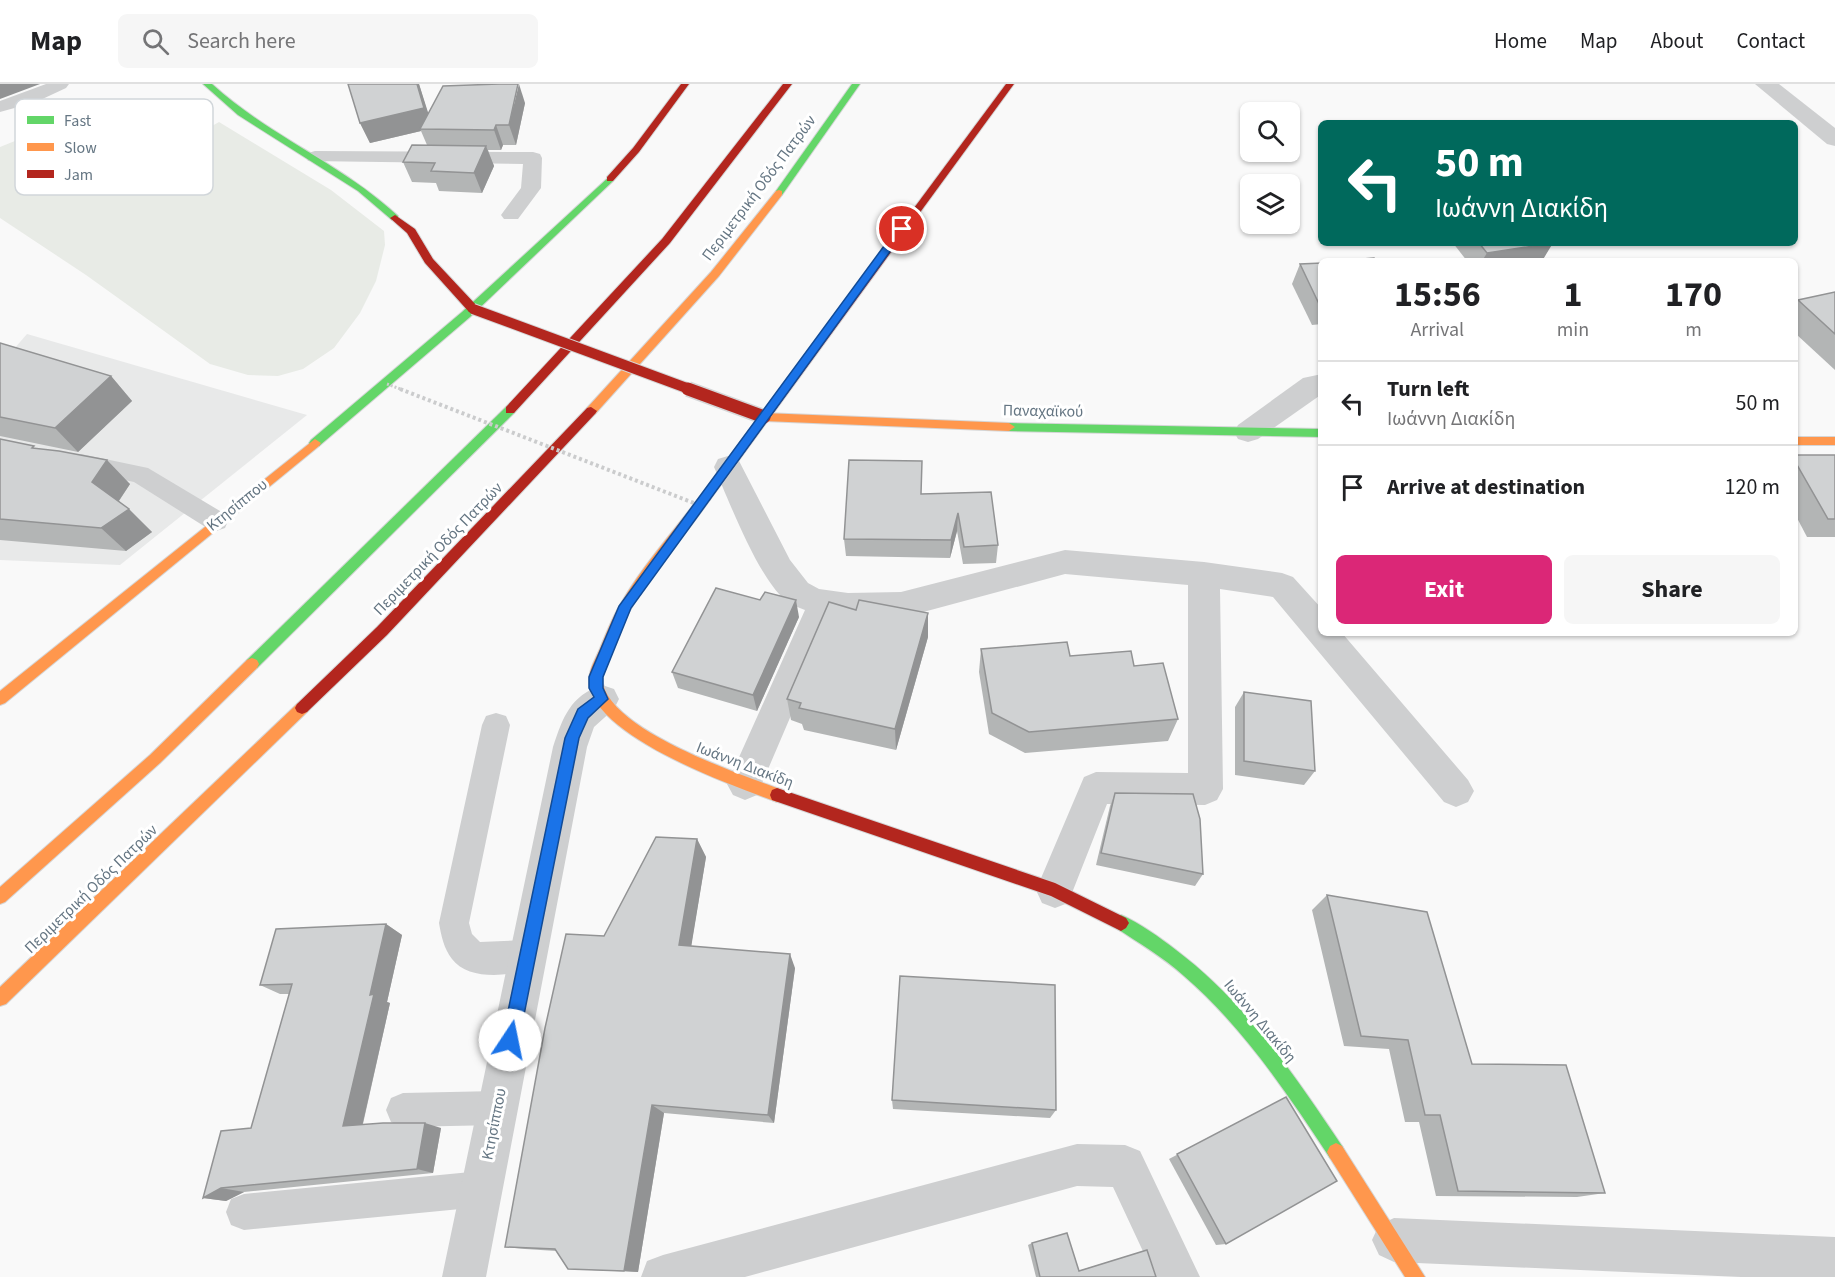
<!DOCTYPE html>
<meta charset="utf-8">
<style>
:root{--surface:#fff;--page:#f6f6f6;--text:#202124;--muted:#757577;--line:#e0e0e0;--accent:#db2777}
body{margin:0;font-family:"Source Sans 3",sans-serif;background:var(--page);color:var(--text);height:100vh;display:flex;flex-direction:column;font-size:22px;white-space:nowrap}
*{box-sizing:border-box;margin:0}
p{font-size:20px;color:var(--muted)}
.icon{flex:none;width:33px;height:33px;fill:none;stroke:currentColor;stroke-width:2;stroke-linecap:round;stroke-linejoin:round}
.map{position:relative;flex:1;overflow:hidden}
.drawer{position:absolute;left:1318px;top:174px;width:480px;height:378px;display:flex;flex-direction:column;background:var(--surface);border-radius:9px;box-shadow:0 2px 4px #0004}
.drawer>*{flex:none}
.guide{position:absolute;left:1318px;top:36px;width:480px;height:126px;border-radius:9px;box-shadow:0 2px 4px #0004;background:#00695c;color:#fff;overflow:hidden}
.buttons{position:absolute;left:1240px;top:18px;display:grid;gap:12px}
.buttons a{display:grid;place-items:center;width:60px;height:60px;border-radius:9px;background:var(--surface);box-shadow:0 2px 4px #0004;font-size:30px}
.pin{position:absolute;display:grid;place-items:center;width:51px;height:51px;color:#fff;margin:-26px;border:3px solid #fff;border-radius:50%;box-shadow:0 2px 6px #0007}
.me{position:absolute;width:66px;margin:-33px;rotate:11deg;stroke-linejoin:round;filter:drop-shadow(0 0 4px #0008)}
.turn{display:flex;align-items:center;gap:21px;height:126px;padding:0 18px;font-size:27px}
.turn .icon{width:78px;height:78px;stroke-width:2.5}
.turn b{display:block;font-size:42px;line-height:51px}
.eta{display:flex;justify-content:space-evenly;align-items:center;height:102px;text-align:center}
.eta b{font-size:36px;font-weight:700;line-height:42px}
.cta{display:flex;gap:12px;margin-top:auto;padding:12px 18px}
.cta a{flex:1;height:69px;border-radius:9px;background:var(--accent);color:#fff;font-size:24px;font-weight:700;line-height:69px;text-align:center}
.cta a+a{background:var(--page);color:var(--text)}
ul{padding:0;list-style:none}
li{display:flex;align-items:center;gap:18px;height:84px;padding:0 18px;border-top:2px solid var(--line)}
li div{flex:1}
li b{display:block;font-size:22px}
li em{font-style:normal}
header{display:flex;align-items:center;gap:36px;box-sizing:border-box;height:84px;padding:0 30px;background:var(--surface);border-bottom:2px solid var(--line)}
header strong{font-size:28px}
nav{display:flex;gap:33px;margin-inline-start:auto;font-size:21px}
.search{width:420px;height:54px;background:var(--page);display:flex;align-items:center;gap:15px;box-sizing:border-box;padding:0 21px;border-radius:9px;color:var(--muted);font-size:22px}
.map>svg:first-child{display:block}
.built{fill:#e8e9e9}
.green{fill:#e8ebe6}
.lines{fill:none;stroke-linecap:round;stroke-linejoin:round}
.fast-casing{stroke:#d5d6d7;stroke-width:2}
.slow-casing{stroke:#d5d6d7;stroke-width:2}
.jam-casing{stroke:#d5d6d7;stroke-width:2}
.lane{fill:#cecfd0;fill-rule:evenodd}
.street{fill:#cecfd0;fill-rule:evenodd}
.fast{fill:#63d668;fill-rule:evenodd}
.slow{fill:#ff974d;fill-rule:evenodd}
.jam{fill:#b3261e;fill-rule:evenodd}
.jam-bridge-far1-casing{stroke:#d5d6d7;stroke-width:12;stroke-linecap:butt}
.jam-bridge-casing{stroke:#d5d6d7;stroke-width:16;stroke-linecap:butt}
.path-bridge-far1{stroke:#cbcccd;stroke-width:3;stroke-dasharray:2 2;stroke-linecap:butt}
.path-bridge{stroke:#cbcccd;stroke-width:4;stroke-dasharray:3 3;stroke-linecap:butt}
.jam-bridge-far1{stroke:#b3261e;stroke-width:10}
.jam-bridge{stroke:#b3261e;stroke-width:13}
.wall{fill:#b3b5b5}
.shaded-wall{fill:#929394}
.building{fill:#d0d2d3;stroke:#929394;stroke-width:1.5}
.route{fill:#1a73e8;stroke:#114b97;stroke-width:1.5}
.labels{text-anchor:middle;dominant-baseline:central;stroke-width:6;stroke-linejoin:round;paint-order:stroke}
.street-label{font-size:16px;fill:#657683;stroke:#fff}
.key{fill:#fff;stroke:#d1d6da;stroke-width:1.5}
.key-label{font-size:16px;fill:#657683}
</style>
<header>
<strong>Map</strong>
<div class="search"><svg class="icon" aria-label="search" viewBox="0 0 24 24"><circle cx="10" cy="10" r="6"/><path d="M15 15l6 6"/></svg>Search here</div>
<nav><a>Home</a><a>Map</a><a>About</a><a>Contact</a></nav>
</header>
<div class="map">
<svg width="1835" height="1193" viewBox="0 0 1835 1193">
<rect width="100%" height="100%" fill="#f9f9f9"/>
<polygon class="built" points="27,250 307,331 120,481 0,476 0,281"/>
<polygon class="green" points="99,23 158,73 219,38 331,106 384,147 385,161 376,197 360,229 334,264 303,285 278,292 248,291 210,280 86,191 0,134 0,63"/>
<g class="lines">
<defs>
<g id="fast">
<path d="M203,0h9c57,52 130,80 186,132v4h-6l-34,-29 -120,-76z"/>
<polygon points="852,0 860,0 782,111 776,111 776,107"/>
<polygon points="610,92 613,93 613,97 470,233 319,362 311,362 309,359 311,356 462,228"/>
<polygon points="510,322 516,326 514,329 257,584 247,584 245,580 247,576 506,323"/>
<polygon points="1009,339 1322,345 1322,353 1009,347 1003,343"/>
<path d="M1121,831c19,8 38,22 55,35 69,52 118,124 166,196l3,6 -3,6 -6,3 -6,-3c-43,-65 -87,-131 -146,-182 -21,-19 -45,-33 -68,-48l-3,-5 3,-5z"/>
</g>
<g id="slow">
<polygon points="779,106 782,107 782,111 719,192 595,330 587,330 587,324 711,188 776,107"/>
<polygon points="764,329 1009,339 1015,343 1009,347 764,337 758,333"/>
<rect x="1796" y="353" width="39" height="8"/>
<polygon points="315,355 321,359 319,362 5,619 0,621 0,607"/>
<path d="M705,409l6,5 -2,3c-26,37 -58,72 -80,111 -6,12 -11,25 -16,37 -4,10 -13,24 -10,35 11,48 137,90 179,106l2,5 -2,5 -5,2c-44,-16 -188,-67 -188,-122 0,-12 8,-23 12,-34 6,-14 11,-28 19,-41 22,-39 54,-74 81,-110z"/>
<polygon points="252,574 257,576 259,580 257,584 160,679 5,818 0,820 0,803 150,671 247,576"/>
<polygon points="302,618 307,620 309,624 307,628 6,920 0,922 0,903 297,620"/>
<polygon points="1336,1059 1342,1062 1425,1193 1405,1193 1330,1074 1327,1068 1330,1062"/>
</g>
<g id="jam">
<polygon points="681,0 689,0 639,68 613,97 607,97 607,93 633,64"/>
<polygon points="783,0 792,0 670,159 514,329 506,329 506,323 662,155"/>
<polygon points="1006,0 1014,0 709,417 701,417 699,414 701,411"/>
<polygon points="395,131 415,145 433,175 477,222 477,228 469,228 425,179 407,149 390,134"/>
<polygon points="591,323 597,327 595,330 387,551 307,628 302,630 297,628 295,624 297,620 377,543 587,324"/>
<polygon points="777,704 1055,799 1126,834 1129,839 1126,844 1121,847 1051,812 772,716 770,711 772,706"/>
</g>
</defs>
<use href="#fast" class="fast-casing"/>
<use href="#slow" class="slow-casing"/>
<use href="#jam" class="jam-casing"/>
<g class="lane">
<polygon points="46,0 69,0 66,4 36,18 0,28 0,17"/>
<polygon points="315,67 533,68 540,70 542,74 541,104 518,135 504,135 501,131 521,104 523,80 308,77 306,73 308,69"/>
<polygon points="81,370 148,384 225,430 228,437 225,444 216,447 207,444 134,398 73,385 69,379 73,373"/>
<path d="M496,629l10,3 4,9 -41,198 3,11 8,8 46,-2 11,5 5,11 -5,11c-23,9 -68,15 -85,-8 -8,-10 -11,-24 -13,-36l43,-198 4,-9z"/>
<polygon points="497,1007 509,1012 514,1024 509,1036 497,1041 403,1043 391,1038 386,1026 391,1014 403,1009"/>
<polygon points="481,1087 493,1093 499,1105 493,1117 481,1123 244,1146 231,1141 226,1128 231,1115 244,1110"/>
</g>
<g class="street">
<polygon points="1755,0 1779,0 1835,44 1835,62 1827,60"/>
<polygon points="1322,290 1322,310 1258,355 1248,358 1238,355 1234,348 1238,341 1303,294"/>
<path d="M728,372l10,3 52,101 18,23 11,6 29,4 53,-1 164,-42 139,12 78,11 11,4 29,32v24h20l126,147 6,11 -6,11 -12,5 -12,-5 -171,-205 -53,-8 3,200 -6,11 -12,5 -98,-1 -39,99 -13,5 -13,-5 -6,-13 48,-113 12,-5 92,1v-188l-123,-11 -164,44 -68,-1 -76,178 -12,5 -12,-5 -6,-11 78,-174c-8,-3 -15,-6 -21,-11 -28,-26 -54,-96 -70,-132l4,-8z"/>
<path d="M602,601l12,4 5,10 -5,10 -20,18 -7,20 -101,530h-44l111,-530c10,-30 17,-51 49,-62z"/>
<polygon points="1077,1060 1125,1061 1140,1067 1200,1193 1155,1193 1113,1103 1077,1102 745,1193 641,1193 647,1177 663,1171"/>
<polygon points="1394,1134 1835,1153 1835,1193 1741,1193 1394,1178 1379,1171 1372,1156 1379,1141"/>
</g>
<use href="#fast" class="fast"/>
<use href="#slow" class="slow"/>
<use href="#jam" class="jam"/>
<defs>
<polyline id="jam-bridge-far1" points="473,225 692,306"/>
<polyline id="jam-bridge" points="688,305 764,333"/>
</defs>
<use href="#jam-bridge-far1" class="jam-bridge-far1-casing"/>
<use href="#jam-bridge" class="jam-bridge-casing"/>
<polyline class="path-bridge-far1" points="387,300 403,306"/>
<polyline class="path-bridge" points="400,305 699,421"/>
<use href="#jam-bridge-far1" class="jam-bridge-far1"/>
<use href="#jam-bridge" class="jam-bridge"/>
</g>
<g class="wall">
<polygon points="348,0 419,0 428,30 525,19 516,61 503,61 501,66 488,66 494,82 482,109 439,107 436,99 412,98 403,78 427,61 421,47 370,59 360,39"/>
<polygon points="1453,159 1552,159 1542,177 1467,177"/>
<polygon points="1322,179 1322,240 1312,241 1292,200 1300,180"/>
<polygon points="1835,208 1835,286 1796,250 1796,218 1798,216"/>
<polygon points="0,259 111,292 132,317 78,368 0,352"/>
<polygon points="0,355 37,365 130,400 119,417 152,448 126,467 0,456"/>
<polygon points="1796,371 1835,371 1835,453 1807,453 1796,432"/>
<polygon points="991,408 998,461 996,479 963,480 957,447 950,474 846,472 844,455 922,410"/>
<polygon points="856,526 928,529 928,553 896,666 804,646 802,640 791,636 787,615"/>
<polygon points="799,533 757,627 678,604 672,588"/>
<polygon points="981,565 1070,572 1134,582 1178,635 1168,657 1025,669 989,650 979,588"/>
<polygon points="1244,608 1315,687 1304,701 1235,691 1235,623"/>
<polygon points="1115,709 1203,790 1195,802 1096,781 1110,722"/>
<polygon points="697,755 706,773 691,862 795,884 774,1039 664,1029 638,1188 568,1185 556,1167 525,1165 505,1163"/>
<polygon points="1327,811 1472,980 1605,1109 1577,1113 1436,1112 1419,1038 1405,1038 1389,965 1344,962 1312,826"/>
<polygon points="386,840 402,851 387,918 390,919 363,1040 441,1044 433,1089 244,1108 226,1117 203,1114 251,1044 289,910 280,910 260,901"/>
<polygon points="1286,1013 1226,1160 1216,1161 1169,1075"/>
<polygon points="892,1016 1056,1026 1050,1034 893,1025"/>
<polygon points="1032,1159 1078,1187 1147,1166 1156,1193 1036,1193 1028,1161"/>
</g>
<g class="shaded-wall">
<polygon points="0,0 40,0 0,15"/>
<polygon points="417,0 419,0 433,44 420,45 421,47 370,59 360,39"/>
<polygon points="519,0 525,19 516,61 509,41"/>
<polygon points="496,41 503,61 501,66 494,46"/>
<polygon points="486,62 494,82 482,109 474,89"/>
<polygon points="1553,159 1542,177 1482,177 1487,169"/>
<polygon points="111,292 132,317 78,368 55,344"/>
<polygon points="107,376 130,400 116,421 92,398"/>
<polygon points="129,425 152,448 126,467 101,444"/>
<polygon points="958,429 957,447 950,474 951,456"/>
<polygon points="796,516 799,533 757,627 753,611"/>
<polygon points="928,529 928,553 896,666 895,645"/>
<polygon points="697,755 706,773 689,876 679,861"/>
<polygon points="386,840 402,851 387,918 390,919 361,1047 343,1042 370,911"/>
<polygon points="790,870 795,884 774,1039 768,1031"/>
<polygon points="652,1021 664,1029 638,1188 624,1187"/>
<polygon points="425,1039 441,1044 433,1089 417,1085"/>
<polygon points="221,1104 244,1108 226,1117 203,1114"/>
</g>
<g class="building">
<polygon points="348,0 417,0 424,24 360,39"/>
<polygon points="499,0 518,0 509,41 496,41 494,46 420,45 443,2"/>
<polygon points="412,61 486,62 474,89 431,87 435,79 403,78"/>
<polygon points="1479,159 1553,159 1487,169"/>
<polygon points="1374,174 1376,177 1339,177"/>
<polygon points="1322,179 1322,222 1320,222 1300,180"/>
<polygon points="1835,208 1835,250 1798,216"/>
<polygon points="0,259 111,292 55,344 0,333"/>
<polygon points="0,355 34,362 32,364 59,367 107,376 92,398 129,425 101,444 0,435"/>
<polygon points="1796,371 1835,371 1835,435 1828,435 1796,379"/>
<polygon points="849,376 922,377 921,410 991,408 998,461 964,463 958,429 951,456 844,455"/>
<polygon points="716,504 760,516 765,508 796,516 753,611 672,588"/>
<polygon points="859,516 928,529 895,645 799,624 801,619 787,615 829,518 856,526"/>
<polygon points="1067,558 1070,572 1131,567 1134,582 1163,579 1178,635 1029,648 992,629 981,565"/>
<polygon points="1244,608 1311,617 1315,687 1244,677"/>
<polygon points="1115,709 1193,710 1200,735 1203,790 1101,769"/>
<polygon points="656,753 697,755 679,861 790,870 768,1031 652,1021 624,1187 568,1185 555,1165 505,1163 545,944 566,850 604,852"/>
<polygon points="1327,811 1427,828 1472,980 1566,981 1605,1109 1458,1107 1440,1031 1425,1031 1408,956 1361,952"/>
<polygon points="386,840 370,911 374,910 343,1042 383,1039 425,1039 417,1085 221,1104 203,1114 221,1047 251,1044 292,900 260,901 276,845"/>
<polygon points="900,892 1055,901 1056,1026 892,1016"/>
<polygon points="1286,1013 1337,1097 1226,1160 1177,1070"/>
<polygon points="1067,1149 1079,1187 1147,1166 1156,1193 1040,1193 1032,1159"/>
</g>
<polygon class="route" points="902,142 907,145 905,147 631,524 603,593 603,604 608,615 588,634 579,654 519,956 516,962 510,965 505,962 502,956 565,654 578,625 594,613 589,604 589,593 619,522 898,143"/>
<g class="labels">
<g class="street-label">
<text transform="translate(759 104) rotate(-53)">Περιμετρική Οδός Πατρών</text>
<text transform="translate(1043 327) rotate(1)">Παναχαϊκού</text>
<text transform="translate(237 421) rotate(-39)">Κτησίππου</text>
<text transform="translate(438 465) rotate(-46)">Περιμετρική Οδός Πατρών</text>
<text transform="translate(745 681) rotate(21)">Ιωάννη Διακίδη</text>
<text transform="translate(91 805) rotate(-44)">Περιμετρική Οδός Πατρών</text>
<text transform="translate(1260 937) rotate(50)">Ιωάννη Διακίδη</text>
<text transform="translate(494 1040) rotate(-79)">Κτησίππου</text>
</g>
</g>
<rect x="15" y="15" width="198" height="96" rx="9" class="key"/>
<rect x="27" y="32" width="27" height="8" fill="#63d668"/>
<rect x="27" y="59" width="27" height="8" fill="#ff974d"/>
<rect x="27" y="86" width="27" height="8" fill="#b3261e"/>
<g class="key-label">
<text x="64" y="42">Fast</text>
<text x="64" y="69">Slow</text>
<text x="64" y="96">Jam</text>
</g>
</svg>
<div class="buttons">
<a><svg class="icon" aria-label="search" viewBox="0 0 24 24"><circle cx="10" cy="10" r="6"/><path d="M15 15l6 6"/></svg></a>
<a><svg class="icon" aria-label="layers" viewBox="0 0 24 24"><path d="M12 4l9 5-9 5-9-5zM3 14l9 5 9-5"/></svg></a>
</div>
<div class="pin" style="left:902px;top:145px;background:#d93025"><svg class="icon" aria-label="arrive" viewBox="0 0 24 24"><path d="M6 21V4h12l-3 4 3 4H6"/></svg></div>
<svg class="me" style="left:510px;top:956px" viewBox="-20 -20 40 40"><circle r="19" fill="#fff"/><path d="M0-13L10 11 0 6-10 11z" fill="#1a73e8"/></svg>
<div class="guide">
<div class="turn"><svg class="icon" aria-label="left" viewBox="0 0 24 24"><path d="M17 20v-9H6M10 6l-5 5 5 5"/></svg><div><b>50 m</b>Ιωάννη Διακίδη</div></div>
</div>
<section class="drawer">
<div class="eta">
<div><b>15:56</b><p>Arrival</p></div>
<div><b>1</b><p>min</p></div>
<div><b>170</b><p>m</p></div>
</div>
<ul>
<li><svg class="icon" aria-label="left" viewBox="0 0 24 24"><path d="M17 20v-9H6M10 6l-5 5 5 5"/></svg><div><b>Turn left</b><p>Ιωάννη Διακίδη</p></div><em>50 m</em></li>
<li><svg class="icon" aria-label="arrive" viewBox="0 0 24 24"><path d="M6 21V4h12l-3 4 3 4H6"/></svg><div><b>Arrive at destination</b></div><em>120 m</em></li>
</ul>
<div class="cta"><a>Exit</a><a>Share</a></div>
</section>
</div>
